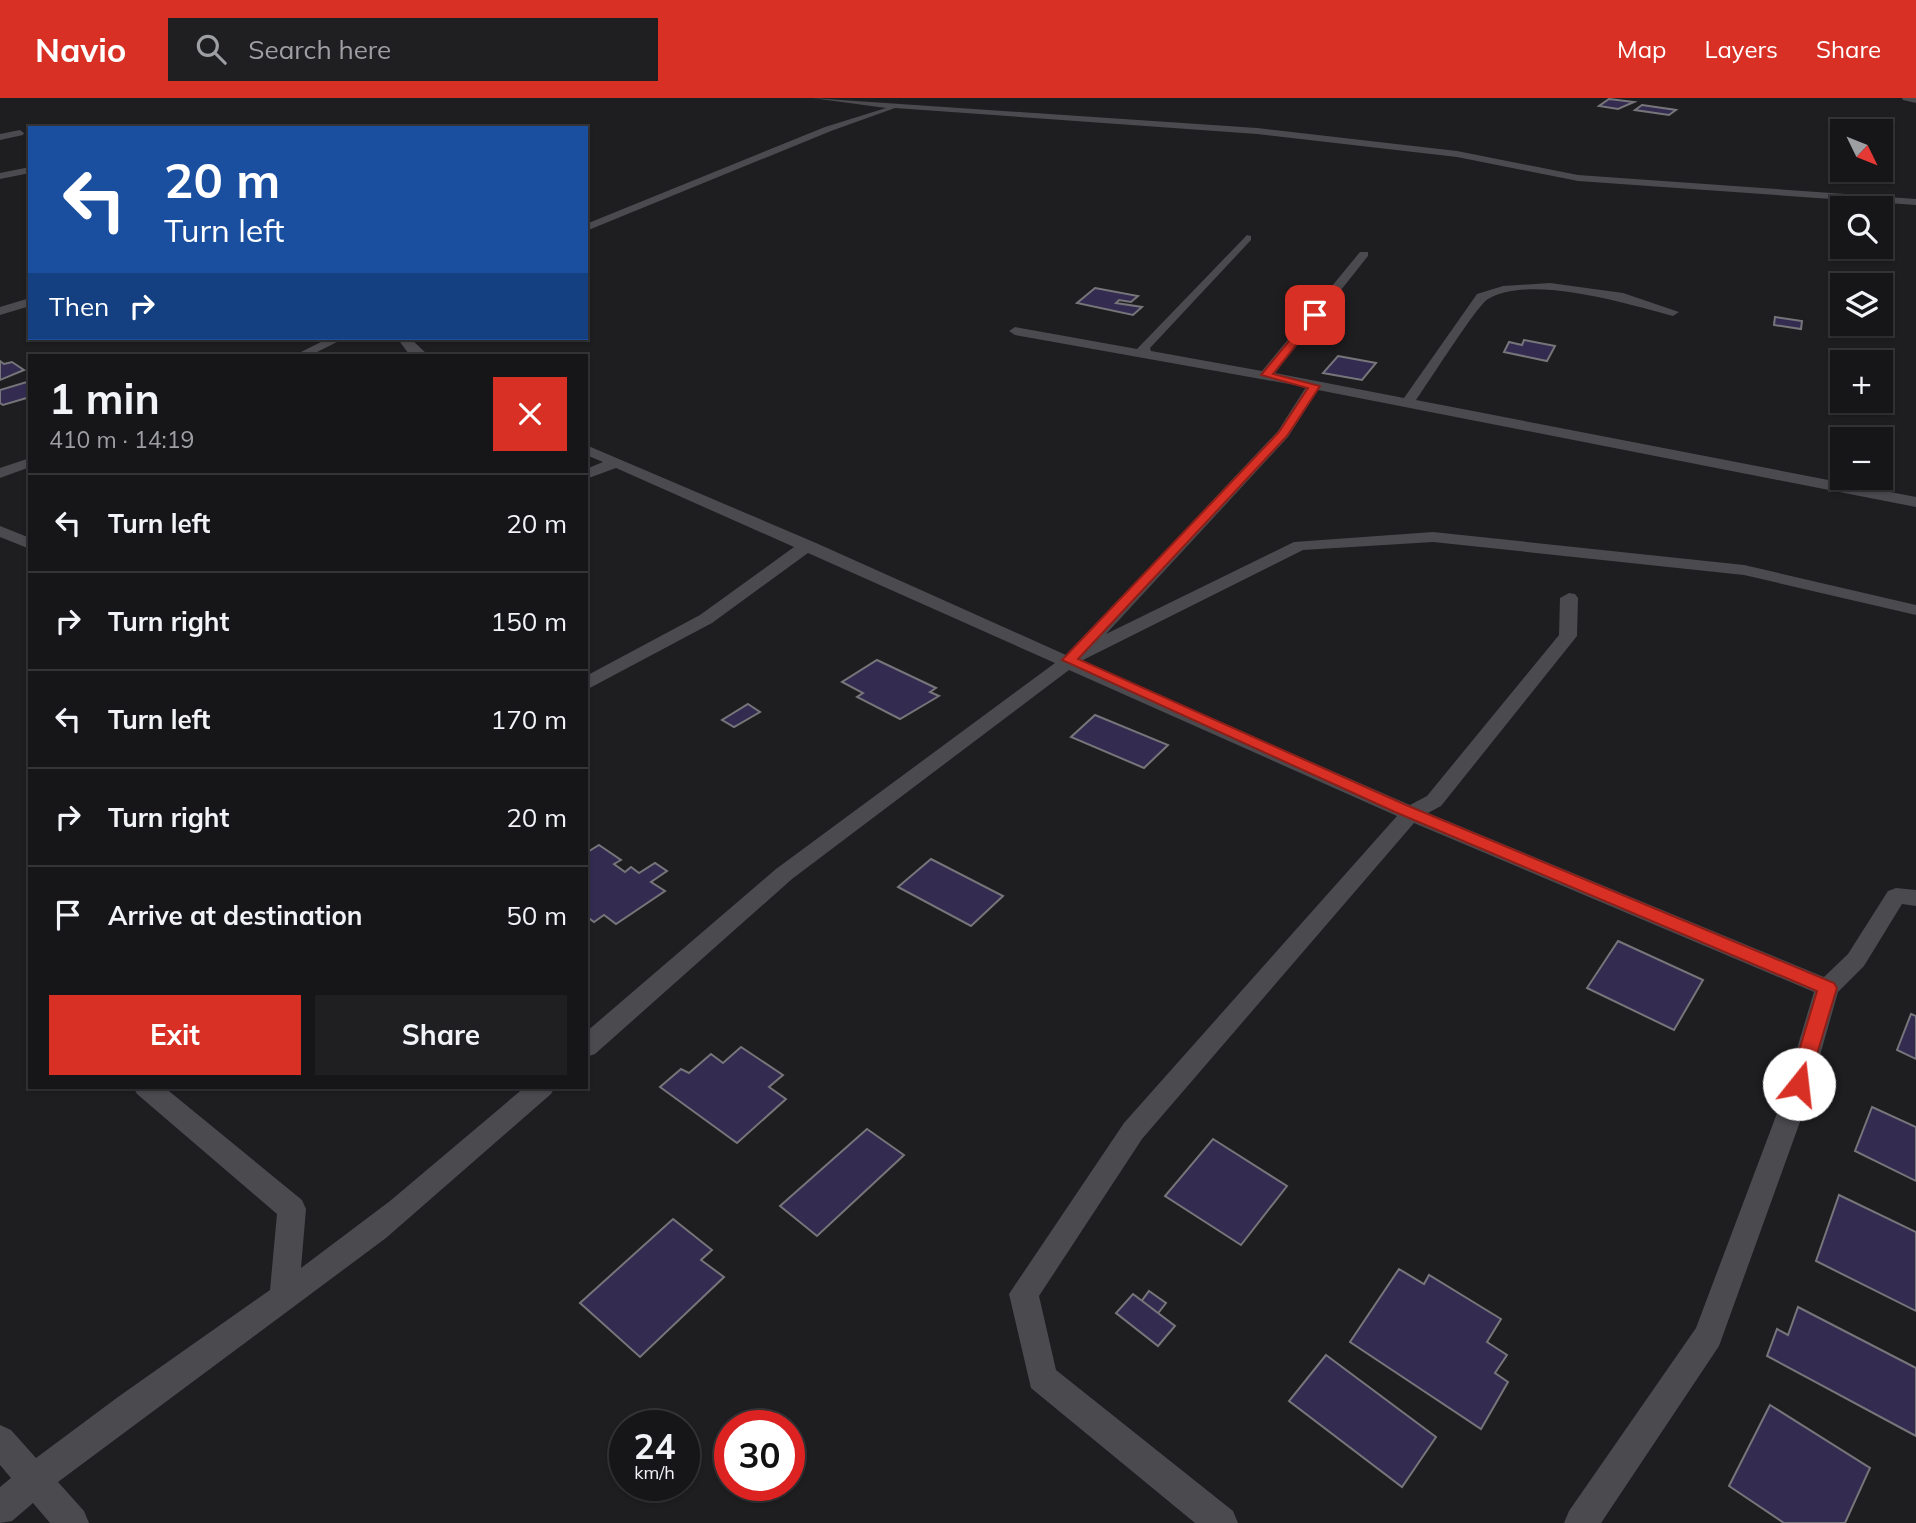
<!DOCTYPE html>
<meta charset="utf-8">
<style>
:root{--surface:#161619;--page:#1f1f22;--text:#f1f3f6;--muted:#9e9fa2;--line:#353538;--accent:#d93025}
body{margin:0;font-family:Mulish,sans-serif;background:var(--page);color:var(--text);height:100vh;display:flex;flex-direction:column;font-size:26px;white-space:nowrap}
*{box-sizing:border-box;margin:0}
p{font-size:23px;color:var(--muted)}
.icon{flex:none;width:38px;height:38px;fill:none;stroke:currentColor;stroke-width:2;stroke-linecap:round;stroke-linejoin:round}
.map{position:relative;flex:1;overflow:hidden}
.side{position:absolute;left:28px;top:256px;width:560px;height:735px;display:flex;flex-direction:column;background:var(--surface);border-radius:0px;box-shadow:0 2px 5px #0004,0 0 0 2px var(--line)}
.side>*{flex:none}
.top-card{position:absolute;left:28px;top:28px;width:560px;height:214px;border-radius:0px;box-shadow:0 2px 5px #0004,0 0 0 2px var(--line);background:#1a4fa0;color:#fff;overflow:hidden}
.needle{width:46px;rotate:133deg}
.tools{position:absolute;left:1830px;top:21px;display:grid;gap:14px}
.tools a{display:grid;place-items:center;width:63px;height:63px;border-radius:0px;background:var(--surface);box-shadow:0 2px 5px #0004,0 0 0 2px var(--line);font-size:35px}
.speed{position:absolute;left:609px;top:1312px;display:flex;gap:14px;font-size:35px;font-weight:700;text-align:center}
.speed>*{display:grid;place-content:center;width:91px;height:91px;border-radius:50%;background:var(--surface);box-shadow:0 2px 5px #0004,0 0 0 2px var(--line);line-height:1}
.speed small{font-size:18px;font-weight:400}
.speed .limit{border:10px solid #d22;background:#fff;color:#111}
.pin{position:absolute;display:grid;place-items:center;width:60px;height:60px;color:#fff;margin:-30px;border-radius:14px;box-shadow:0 4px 10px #0006}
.me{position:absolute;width:77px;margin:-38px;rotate:16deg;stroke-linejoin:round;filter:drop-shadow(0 0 5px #0008)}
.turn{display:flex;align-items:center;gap:24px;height:147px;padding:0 21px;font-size:32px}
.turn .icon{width:91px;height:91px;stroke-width:2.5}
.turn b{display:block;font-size:49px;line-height:60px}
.then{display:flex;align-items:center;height:66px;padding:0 21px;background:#0003;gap:14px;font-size:26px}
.round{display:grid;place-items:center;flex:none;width:74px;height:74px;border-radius:0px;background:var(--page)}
.head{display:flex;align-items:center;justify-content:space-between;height:119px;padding:0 21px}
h1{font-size:42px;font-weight:700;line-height:52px}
.cta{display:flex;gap:14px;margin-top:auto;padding:14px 21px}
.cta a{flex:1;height:80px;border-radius:0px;background:var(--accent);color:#fff;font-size:28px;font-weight:700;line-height:80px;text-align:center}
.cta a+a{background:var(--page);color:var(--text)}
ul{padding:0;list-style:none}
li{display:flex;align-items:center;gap:21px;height:98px;padding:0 21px;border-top:2px solid var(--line)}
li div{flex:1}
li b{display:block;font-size:26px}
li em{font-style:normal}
header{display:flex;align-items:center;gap:42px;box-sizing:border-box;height:98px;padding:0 35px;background:var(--accent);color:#fff}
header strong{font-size:33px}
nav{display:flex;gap:38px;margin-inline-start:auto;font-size:24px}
.search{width:490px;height:63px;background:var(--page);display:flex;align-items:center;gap:18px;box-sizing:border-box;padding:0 24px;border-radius:0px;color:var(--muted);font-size:26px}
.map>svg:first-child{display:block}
.building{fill:#342b51;stroke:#767579;stroke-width:2}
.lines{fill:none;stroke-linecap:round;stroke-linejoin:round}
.street{fill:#4b4a4e;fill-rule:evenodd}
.route{fill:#d93025;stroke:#8d1f18;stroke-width:2}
</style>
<header>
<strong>Navio</strong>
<div class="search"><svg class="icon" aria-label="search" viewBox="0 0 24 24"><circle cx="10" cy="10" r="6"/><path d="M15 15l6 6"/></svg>Search here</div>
<nav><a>Map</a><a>Layers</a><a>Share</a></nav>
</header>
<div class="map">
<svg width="1916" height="1425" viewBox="0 0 1916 1425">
<rect width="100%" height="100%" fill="#1e1e21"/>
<g class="building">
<polygon points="1609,1 1634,4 1618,11 1599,8"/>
<polygon points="1642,7 1676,12 1669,17 1635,12"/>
<polygon points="1095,190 1138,198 1131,204 1119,202 1116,205 1142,209 1133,217 1077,205"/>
<polygon points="1775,219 1802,223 1801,231 1774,227"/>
<polygon points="1524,242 1555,248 1547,263 1504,254 1509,244 1522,247"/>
<polygon points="1338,258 1376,265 1362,282 1323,275"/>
<polygon points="0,263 4,266 12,264 24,272 0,282"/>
<polygon points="30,283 30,299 3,307 0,305 0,292"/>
<polygon points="877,562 936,590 930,594 939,598 900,621 857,599 863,595 842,584"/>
<polygon points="748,606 760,614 734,629 722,622"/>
<polygon points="1095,617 1168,647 1144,670 1071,639"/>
<polygon points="599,747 621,762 614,766 625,774 631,769 639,775 655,765 667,773 651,784 665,793 616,826 604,817 594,824 586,818 586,755"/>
<polygon points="931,761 1003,798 971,828 898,789"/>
<polygon points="1618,843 1703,882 1674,932 1587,890"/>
<polygon points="1911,916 1916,918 1916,961 1897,952"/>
<polygon points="741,949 783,977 769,989 786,1001 737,1045 660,989 681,971 689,975 711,956 723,965"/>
<polygon points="1872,1009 1916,1029 1916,1083 1855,1053"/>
<polygon points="867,1031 904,1057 817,1138 780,1108"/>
<polygon points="1213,1041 1287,1088 1241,1147 1165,1098"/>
<polygon points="1839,1097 1916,1134 1916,1213 1816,1163"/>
<polygon points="673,1121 712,1152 701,1162 724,1179 640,1259 580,1205"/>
<polygon points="1399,1171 1424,1186 1429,1177 1501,1221 1487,1244 1507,1257 1495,1275 1508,1284 1481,1331 1350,1244"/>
<polygon points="1149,1193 1166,1205 1152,1223 1135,1212"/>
<polygon points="1133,1196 1175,1228 1158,1248 1116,1215"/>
<polygon points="1798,1209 1916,1270 1916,1338 1767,1258 1777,1231 1788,1237"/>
<polygon points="1326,1257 1436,1339 1402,1389 1289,1303"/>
<polygon points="1770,1307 1870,1370 1845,1425 1784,1425 1729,1388"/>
</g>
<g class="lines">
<g class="street">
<polygon points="812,0 1257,30 1457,53 1578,77 1916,101 1916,107 1578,83 1457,59 1257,36 895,10 831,33 586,133 586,126 825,29 886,10"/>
<polygon points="1902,0 1916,0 1916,5 1903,2"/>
<polygon points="20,32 24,35 23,37 0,42 0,36"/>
<polygon points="30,69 30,75 0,81 0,75"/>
<path d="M1247,137l4,1v4l-101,108 1,3 111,20 98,-119h8v4l-93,117 129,25 73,-104 26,-8 47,-3 73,10 56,19 -6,4c-46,-12 -142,-42 -185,-17 -11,6 -61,86 -72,101l500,97v10l-598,-117 -30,47 -182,197 188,-92 139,-10 311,33 172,40v10l-172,-40 -311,-33 -130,8 -222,111 329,144 17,-9 132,-161 1,-37 9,-5 6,1 3,4 -1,38 -136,170 -13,7 396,164 24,-23 40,-63 8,-3 20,2v16l-14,-2 -38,62 -26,26 -33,116 -86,238 -118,177h-37l5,-12 127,-183 83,-220 35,-116 -400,-169 -272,316 -103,157 17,74 177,141 5,12h-43l-164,-135 -22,-94 115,-171 273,-307 -328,-146 -277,209 -197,175 -9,3v-25l190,-163 279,-206 -247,-110 -96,70 -126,67v-14l114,-61 94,-68 -178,-79 -30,11v-10l17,-7 -17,-7v-10l230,98 250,112 14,-8 -2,-3 3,-4 197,-209 28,-44 -291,-52 -6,-4 6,-4 122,22z"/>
<polygon points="30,200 30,208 0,217 0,209"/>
<polygon points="329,240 345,240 311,257 295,257"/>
<polygon points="397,240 410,240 428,257 409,256"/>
<polygon points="30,360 30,369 0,380 0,370"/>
<polygon points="0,428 30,440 30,451 0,439"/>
<polygon points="133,989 164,989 302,1102 306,1111 301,1170 390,1103 525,989 555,989 551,996 386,1140 58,1384 84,1413 89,1425 50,1425 33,1405 12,1423 0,1425 0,1389 11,1380 0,1367 0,1327 11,1332 36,1360 118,1299 270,1192 277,1116 137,996"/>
</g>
</g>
<polygon class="route" points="1312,215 1320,217 1273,276 1320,288 1287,338 1078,561 1406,707 1834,885 1837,890 1806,992 1799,994 1792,992 1789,986 1817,893 1395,714 1062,562 1279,334 1308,290 1261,277"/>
</svg>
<div class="tools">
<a><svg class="needle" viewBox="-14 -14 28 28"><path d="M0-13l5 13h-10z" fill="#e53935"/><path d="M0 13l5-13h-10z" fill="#9e9fa2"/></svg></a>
<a><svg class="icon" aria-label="search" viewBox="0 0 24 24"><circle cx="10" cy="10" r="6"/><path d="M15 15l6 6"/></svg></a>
<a><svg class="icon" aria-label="layers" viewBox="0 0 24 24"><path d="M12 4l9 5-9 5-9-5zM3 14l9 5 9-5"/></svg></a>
<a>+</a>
<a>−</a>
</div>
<div class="speed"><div>24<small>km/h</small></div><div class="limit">30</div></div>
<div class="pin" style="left:1315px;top:217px;background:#d93025"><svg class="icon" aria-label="arrive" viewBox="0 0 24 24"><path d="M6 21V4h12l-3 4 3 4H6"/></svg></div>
<svg class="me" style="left:1799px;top:986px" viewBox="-20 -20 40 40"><circle r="19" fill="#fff"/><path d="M0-13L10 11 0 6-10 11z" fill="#d93025"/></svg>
<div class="top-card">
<div class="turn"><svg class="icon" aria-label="left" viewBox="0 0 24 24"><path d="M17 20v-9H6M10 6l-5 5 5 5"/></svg><div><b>20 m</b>Turn left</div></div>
<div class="then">Then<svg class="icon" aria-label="right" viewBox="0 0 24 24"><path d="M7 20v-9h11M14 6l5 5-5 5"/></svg></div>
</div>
<section class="side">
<div class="head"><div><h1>1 min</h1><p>410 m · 14:19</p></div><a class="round" style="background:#d93025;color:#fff"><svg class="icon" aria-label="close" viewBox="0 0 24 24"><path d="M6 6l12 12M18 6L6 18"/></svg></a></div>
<ul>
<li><svg class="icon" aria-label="left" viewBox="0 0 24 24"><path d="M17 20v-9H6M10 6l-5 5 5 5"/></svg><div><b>Turn left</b></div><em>20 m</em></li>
<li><svg class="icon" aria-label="right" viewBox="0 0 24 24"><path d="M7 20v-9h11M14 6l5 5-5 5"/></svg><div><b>Turn right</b></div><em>150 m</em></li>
<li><svg class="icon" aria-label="left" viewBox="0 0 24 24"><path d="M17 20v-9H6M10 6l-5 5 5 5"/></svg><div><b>Turn left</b></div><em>170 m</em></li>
<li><svg class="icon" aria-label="right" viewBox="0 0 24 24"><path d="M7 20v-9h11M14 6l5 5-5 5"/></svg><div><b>Turn right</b></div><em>20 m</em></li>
<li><svg class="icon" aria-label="arrive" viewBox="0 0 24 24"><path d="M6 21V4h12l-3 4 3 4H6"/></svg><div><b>Arrive at destination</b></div><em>50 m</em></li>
</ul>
<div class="cta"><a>Exit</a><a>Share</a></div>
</section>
</div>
